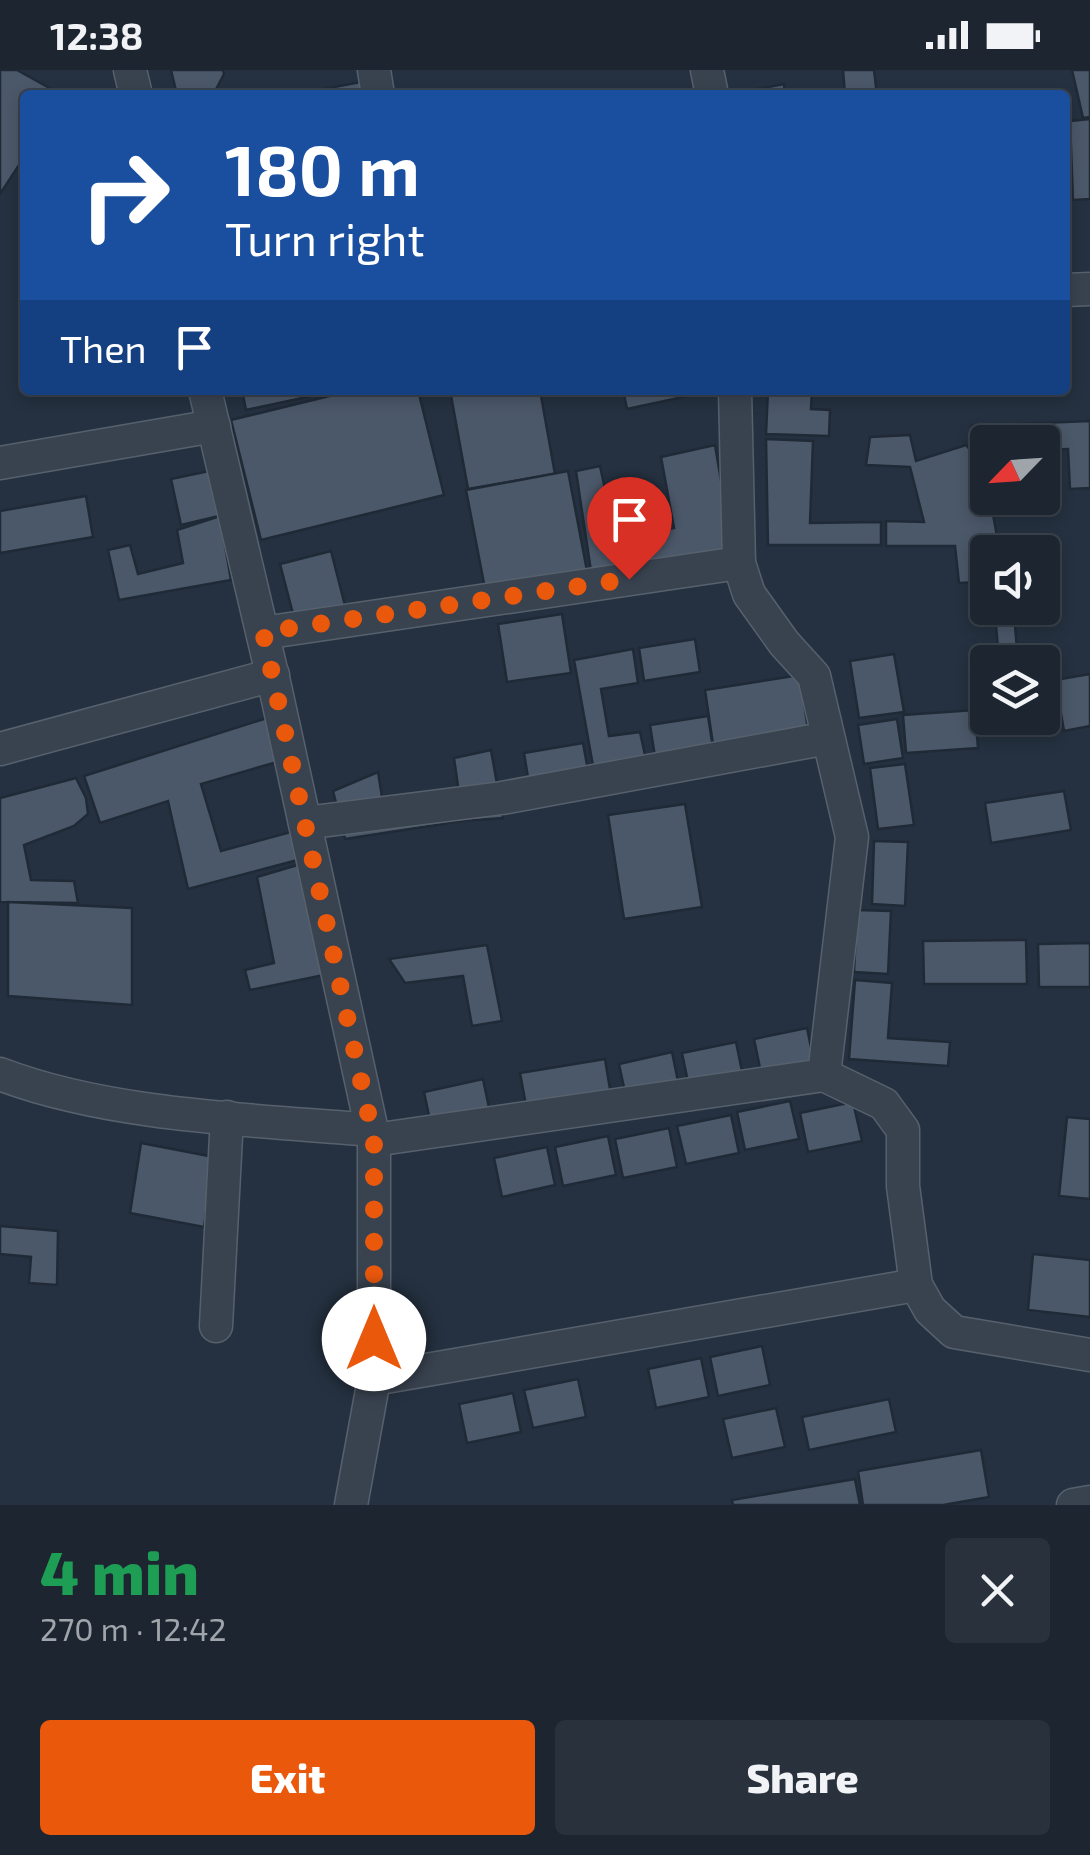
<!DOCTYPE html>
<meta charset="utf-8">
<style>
:root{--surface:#1c2530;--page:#29313c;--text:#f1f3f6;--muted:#a0a5ab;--line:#3a424c;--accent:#ea580c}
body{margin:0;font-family:"Exo 2",sans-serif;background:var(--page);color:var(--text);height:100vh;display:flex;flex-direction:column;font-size:38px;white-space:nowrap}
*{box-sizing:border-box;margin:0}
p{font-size:32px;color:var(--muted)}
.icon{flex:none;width:55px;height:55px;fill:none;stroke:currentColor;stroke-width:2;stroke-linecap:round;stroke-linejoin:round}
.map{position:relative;height:1435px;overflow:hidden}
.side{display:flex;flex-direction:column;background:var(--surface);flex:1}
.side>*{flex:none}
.banner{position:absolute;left:20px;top:20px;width:1050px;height:305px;border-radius:10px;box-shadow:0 5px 15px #0003,0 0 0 2px var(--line);background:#1a4fa0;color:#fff;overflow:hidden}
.needle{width:65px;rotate:245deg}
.fabs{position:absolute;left:970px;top:355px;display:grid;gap:20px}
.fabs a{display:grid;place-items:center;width:90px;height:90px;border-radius:10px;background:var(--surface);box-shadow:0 5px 15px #0003,0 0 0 2px var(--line);font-size:50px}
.pin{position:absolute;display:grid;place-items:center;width:85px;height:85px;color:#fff;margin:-102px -42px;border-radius:50% 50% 50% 0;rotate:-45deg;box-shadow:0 0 10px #0007}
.pin .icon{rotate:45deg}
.me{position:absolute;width:110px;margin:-55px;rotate:0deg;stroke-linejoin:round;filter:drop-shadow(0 0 8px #0008)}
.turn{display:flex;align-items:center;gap:35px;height:210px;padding:0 40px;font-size:45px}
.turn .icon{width:130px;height:130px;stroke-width:2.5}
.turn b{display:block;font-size:70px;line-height:85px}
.then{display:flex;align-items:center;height:95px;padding:0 40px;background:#0003;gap:20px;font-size:38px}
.round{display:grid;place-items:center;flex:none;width:105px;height:105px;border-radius:10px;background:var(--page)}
.headline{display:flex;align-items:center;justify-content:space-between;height:170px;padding:0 40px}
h1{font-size:60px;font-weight:800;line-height:75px;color:#1e9e55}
.action{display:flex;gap:20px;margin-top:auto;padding:20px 40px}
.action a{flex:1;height:115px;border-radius:10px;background:var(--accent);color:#fff;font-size:40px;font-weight:800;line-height:115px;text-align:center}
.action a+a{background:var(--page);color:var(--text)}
.status{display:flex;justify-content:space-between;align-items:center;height:70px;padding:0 50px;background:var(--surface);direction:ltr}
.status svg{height:28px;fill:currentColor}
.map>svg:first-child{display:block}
.building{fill:#4b5869;stroke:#202a37;stroke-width:2.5}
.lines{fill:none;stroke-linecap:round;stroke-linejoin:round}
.minor-casing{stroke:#57616d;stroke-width:35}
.minor{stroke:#394350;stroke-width:32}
.route{stroke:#ea580c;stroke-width:18;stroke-dasharray:0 32.4}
</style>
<div class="status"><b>12:38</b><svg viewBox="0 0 49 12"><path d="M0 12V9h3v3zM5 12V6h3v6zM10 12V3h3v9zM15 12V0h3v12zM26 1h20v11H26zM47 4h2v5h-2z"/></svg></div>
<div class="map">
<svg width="1090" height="1435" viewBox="0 0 1090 1435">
<rect width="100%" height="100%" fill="#253140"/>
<g class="building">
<polygon points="0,0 17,0 62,25 25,25 25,86 0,124"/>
<polygon points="171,0 223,0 224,4 213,25 177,25"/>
<polygon points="843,0 874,0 877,25 845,25"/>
<polygon points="1072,0 1090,0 1090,47 1083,48"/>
<polygon points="361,12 363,25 292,25"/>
<polygon points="784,14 785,25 748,25 747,21"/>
<polygon points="1090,49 1090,129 1073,130 1070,51"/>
<polygon points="242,320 340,320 246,340"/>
<polygon points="354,320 418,320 444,425 261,470 231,350"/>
<polygon points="450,320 540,320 555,404 468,419"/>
<polygon points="623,320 716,320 627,339"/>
<polygon points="768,320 812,320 811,339 830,340 829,366 766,364"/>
<polygon points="1090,351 1090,418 1070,419 1068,379 1042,380 1042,372 988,372 988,383 972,383 971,356"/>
<polygon points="910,365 916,391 966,375 984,396 1000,482 988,482 985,540 979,512 959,513 955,476 886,476 886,451 924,452 910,397 866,395 870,367"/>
<polygon points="766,369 813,371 810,453 881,452 881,475 768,475"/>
<polygon points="715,375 733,482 592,508 576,401 600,396 616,469 674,458 661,387"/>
<polygon points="209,401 219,446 181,455 171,409"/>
<polygon points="568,401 588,506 486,524 466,420"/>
<polygon points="86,426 93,467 0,483 0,441"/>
<polygon points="220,446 231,510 119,530 108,480 130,475 138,504 183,493 177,460"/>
<polygon points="331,481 350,555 299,567 280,494"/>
<polygon points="1014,543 1018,592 988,592 988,647 976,648 970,580 998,578 995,544"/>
<polygon points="562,544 571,603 507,612 498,554"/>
<polygon points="695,569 700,602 644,611 639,578"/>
<polygon points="633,579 638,613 601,619 609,666 640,662 650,708 597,718 574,590"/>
<polygon points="894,584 904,642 859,648 850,591"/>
<polygon points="1090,604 1090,656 1064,661 1055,610"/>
<polygon points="800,605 811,680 716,695 705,620"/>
<polygon points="975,640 978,678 906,683 903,645"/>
<polygon points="708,646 716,697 658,706 650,655"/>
<polygon points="267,648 277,692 201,714 221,781 298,760 305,788 188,819 168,731 100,753 84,706"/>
<polygon points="897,649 903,688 864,694 858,655"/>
<polygon points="583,673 592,722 532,732 524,683"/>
<polygon points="491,680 503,748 463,751 454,688"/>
<polygon points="905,694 914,755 878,759 870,698"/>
<polygon points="378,702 384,739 458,728 462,751 345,769 333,721"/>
<polygon points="76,708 86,728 88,744 74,756 24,775 31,810 74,811 78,833 0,832 0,728"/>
<polygon points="1064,721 1071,760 991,773 985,733"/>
<polygon points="685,734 702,837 624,849 608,745"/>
<polygon points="874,771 908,772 905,836 872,834"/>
<polygon points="301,794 324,905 250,920 245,900 274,893 257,807"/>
<polygon points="8,832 132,838 132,935 8,926"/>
<polygon points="857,840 891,841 888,904 854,902"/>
<polygon points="1026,870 1027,914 924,914 923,871"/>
<polygon points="1090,873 1090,917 1039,917 1038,874"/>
<polygon points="487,875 502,951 472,956 463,906 405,913 389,889"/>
<polygon points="855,910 892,913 888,968 950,972 948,996 849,989"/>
<polygon points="807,958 815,997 762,1008 754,969"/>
<polygon points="736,972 744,1011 690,1022 682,983"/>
<polygon points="672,982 680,1021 627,1032 619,994"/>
<polygon points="605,989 612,1031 528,1046 520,1003"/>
<polygon points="483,1009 492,1052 433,1065 424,1022"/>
<polygon points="790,1031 799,1069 745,1080 737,1042"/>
<polygon points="853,1032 862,1071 808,1082 800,1043"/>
<polygon points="731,1045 739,1083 686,1094 677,1056"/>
<polygon points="1067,1047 1090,1049 1090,1129 1059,1126"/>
<polygon points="669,1058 677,1097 623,1108 615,1069"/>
<polygon points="608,1066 616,1105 563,1116 555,1077"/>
<polygon points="141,1073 214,1087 204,1157 130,1143"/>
<polygon points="547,1077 555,1115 502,1127 494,1088"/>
<polygon points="0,1156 58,1161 57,1215 29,1213 31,1187 0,1184"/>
<polygon points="1033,1184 1090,1190 1090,1247 1028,1240"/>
<polygon points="762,1276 770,1315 718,1326 710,1287"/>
<polygon points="701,1288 709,1327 656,1338 648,1299"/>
<polygon points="578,1309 586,1347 533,1358 524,1320"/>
<polygon points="513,1323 521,1362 467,1373 459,1334"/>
<polygon points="889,1329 896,1362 809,1380 802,1347"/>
<polygon points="776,1338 785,1377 732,1388 723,1349"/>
<polygon points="981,1380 989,1427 943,1435 863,1435 858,1401"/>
<polygon points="855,1409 860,1435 733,1435 732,1430"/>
</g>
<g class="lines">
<defs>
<g id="minor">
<polyline points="130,0 136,25"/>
<polyline points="374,0 378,25"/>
<polyline points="707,0 712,25"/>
<polyline points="1065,220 1090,219"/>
<polyline points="205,320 276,621 374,1070 374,1309 351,1435"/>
<polyline points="0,393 214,356"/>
<polyline points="263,563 739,493"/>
<polyline points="0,679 273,605"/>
<polyline points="305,753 502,728 828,668"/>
<path d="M0,1004c109,42 255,46 372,56"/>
<polyline points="824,1005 884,1034 903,1060 903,1116 916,1215 930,1240 954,1262 1090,1285"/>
<polyline points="374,1070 824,1005 852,767 814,606 784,573 749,524 739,493 735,320"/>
<polyline points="216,1256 227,1047"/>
<polyline points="374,1309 916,1215"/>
<polyline points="1073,1435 1090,1432"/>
</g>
</defs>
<use href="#minor" class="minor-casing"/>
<use href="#minor" class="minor"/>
</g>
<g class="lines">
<polyline class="route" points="374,1269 374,1070 263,562 629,509"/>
</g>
</svg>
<div class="fabs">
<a><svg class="needle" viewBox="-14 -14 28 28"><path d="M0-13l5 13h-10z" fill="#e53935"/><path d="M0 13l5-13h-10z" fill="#a0a5ab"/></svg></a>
<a><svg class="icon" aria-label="sound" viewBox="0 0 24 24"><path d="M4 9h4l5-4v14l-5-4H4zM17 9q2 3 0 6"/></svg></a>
<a><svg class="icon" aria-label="layers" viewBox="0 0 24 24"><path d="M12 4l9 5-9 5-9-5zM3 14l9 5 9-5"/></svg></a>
</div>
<div class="pin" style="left:629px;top:509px;background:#d93025"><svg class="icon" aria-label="arrive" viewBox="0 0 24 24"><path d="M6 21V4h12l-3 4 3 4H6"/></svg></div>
<svg class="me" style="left:374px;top:1269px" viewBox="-20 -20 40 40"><circle r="19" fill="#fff"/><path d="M0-13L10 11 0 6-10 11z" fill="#ea580c"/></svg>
<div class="banner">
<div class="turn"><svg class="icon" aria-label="right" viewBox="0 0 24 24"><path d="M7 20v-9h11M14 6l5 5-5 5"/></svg><div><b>180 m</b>Turn right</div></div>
<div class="then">Then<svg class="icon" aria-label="arrive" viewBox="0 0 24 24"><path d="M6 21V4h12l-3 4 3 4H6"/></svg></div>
</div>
</div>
<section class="side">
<div class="headline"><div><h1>4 min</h1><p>270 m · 12:42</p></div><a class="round"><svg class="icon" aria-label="close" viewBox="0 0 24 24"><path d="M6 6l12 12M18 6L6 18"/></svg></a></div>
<div class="action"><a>Exit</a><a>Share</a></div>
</section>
